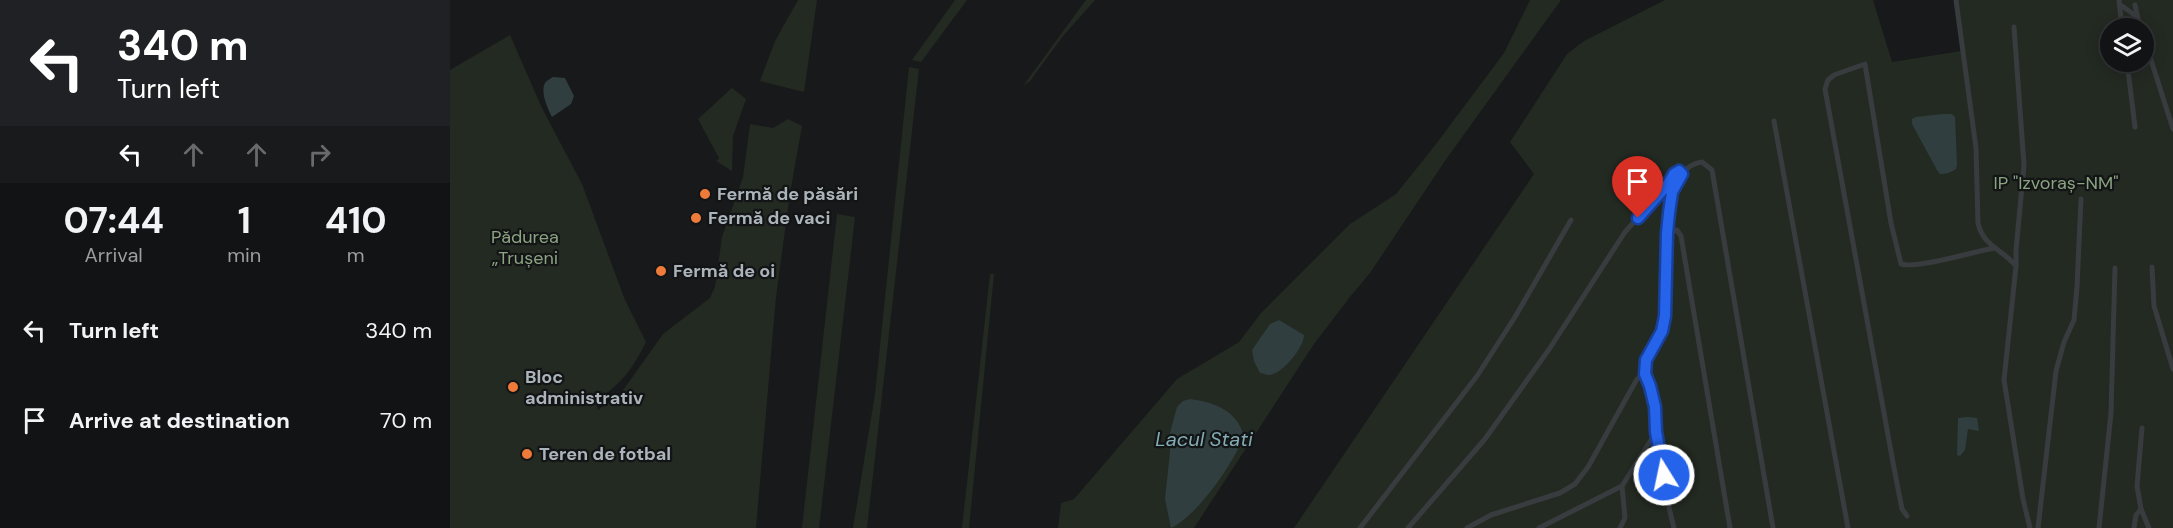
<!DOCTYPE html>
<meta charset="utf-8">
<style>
:root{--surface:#121314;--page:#1f2022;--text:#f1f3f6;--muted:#9c9ea0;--line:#313234}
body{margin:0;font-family:"DM Sans",sans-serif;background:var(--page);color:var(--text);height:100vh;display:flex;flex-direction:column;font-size:22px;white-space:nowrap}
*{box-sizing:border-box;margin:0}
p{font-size:20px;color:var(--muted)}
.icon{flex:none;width:33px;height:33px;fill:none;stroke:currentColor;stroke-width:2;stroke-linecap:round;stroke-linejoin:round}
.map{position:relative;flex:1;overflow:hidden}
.details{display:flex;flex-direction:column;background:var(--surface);width:450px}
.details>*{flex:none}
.guide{background:#202124;color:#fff;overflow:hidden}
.buttons{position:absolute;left:1650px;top:18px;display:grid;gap:12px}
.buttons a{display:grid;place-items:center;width:54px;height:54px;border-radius:50%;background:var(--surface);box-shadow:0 3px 15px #0003,0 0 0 2px var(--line);font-size:30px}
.pin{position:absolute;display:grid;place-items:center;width:51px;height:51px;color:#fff;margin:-62px -26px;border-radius:50% 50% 50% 0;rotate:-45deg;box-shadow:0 0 6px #0007}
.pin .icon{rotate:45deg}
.me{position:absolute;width:66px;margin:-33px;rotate:350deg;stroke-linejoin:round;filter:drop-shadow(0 0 4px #0008)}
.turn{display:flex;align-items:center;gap:21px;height:126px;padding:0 18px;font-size:27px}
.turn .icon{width:78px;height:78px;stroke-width:2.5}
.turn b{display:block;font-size:42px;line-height:51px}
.lanes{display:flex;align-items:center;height:57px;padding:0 18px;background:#0003;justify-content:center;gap:30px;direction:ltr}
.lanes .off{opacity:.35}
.eta{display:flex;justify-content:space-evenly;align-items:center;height:102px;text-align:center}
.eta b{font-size:36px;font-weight:700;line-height:42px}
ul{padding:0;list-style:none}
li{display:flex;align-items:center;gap:18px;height:90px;padding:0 18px}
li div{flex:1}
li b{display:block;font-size:22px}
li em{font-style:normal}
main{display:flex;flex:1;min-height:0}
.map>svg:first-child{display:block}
.green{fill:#232a22;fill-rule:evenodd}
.water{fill:#303e40}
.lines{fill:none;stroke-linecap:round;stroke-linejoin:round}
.street{stroke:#393c3f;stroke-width:5}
.route-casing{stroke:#184099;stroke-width:15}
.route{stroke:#2563eb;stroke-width:10}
.poi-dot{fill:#ef7b3b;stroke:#131415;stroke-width:2}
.labels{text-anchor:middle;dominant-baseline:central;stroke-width:4.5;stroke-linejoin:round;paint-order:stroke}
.park-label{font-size:18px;fill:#8ba482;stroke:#131415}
.poi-label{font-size:18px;font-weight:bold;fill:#abb4ba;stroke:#131415;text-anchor:start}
.water-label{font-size:20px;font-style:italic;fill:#83acb4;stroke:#131415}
</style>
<main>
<section class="details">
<div class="guide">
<div class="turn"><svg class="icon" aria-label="left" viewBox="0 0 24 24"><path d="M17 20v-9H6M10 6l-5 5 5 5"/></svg><div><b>340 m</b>Turn left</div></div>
<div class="lanes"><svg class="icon" aria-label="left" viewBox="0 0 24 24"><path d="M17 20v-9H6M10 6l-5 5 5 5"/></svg><svg class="icon off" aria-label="ahead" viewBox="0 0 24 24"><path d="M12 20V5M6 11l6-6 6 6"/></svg><svg class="icon off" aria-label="ahead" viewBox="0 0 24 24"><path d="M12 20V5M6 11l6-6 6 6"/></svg><svg class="icon off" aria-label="right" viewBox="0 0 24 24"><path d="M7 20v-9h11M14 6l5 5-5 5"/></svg></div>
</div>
<div class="eta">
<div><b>07:44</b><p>Arrival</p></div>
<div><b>1</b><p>min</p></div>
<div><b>410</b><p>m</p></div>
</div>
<ul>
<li><svg class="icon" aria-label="left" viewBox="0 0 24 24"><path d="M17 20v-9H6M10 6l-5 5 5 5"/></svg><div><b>Turn left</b></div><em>340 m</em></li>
<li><svg class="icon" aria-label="arrive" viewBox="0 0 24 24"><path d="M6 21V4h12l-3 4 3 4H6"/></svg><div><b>Arrive at destination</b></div><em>70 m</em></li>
</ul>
</section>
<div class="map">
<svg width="1723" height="528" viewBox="0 0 1723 528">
<rect width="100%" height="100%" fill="#18191a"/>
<g class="green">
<polygon points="348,0 367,0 354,92 310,81 325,41"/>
<polygon points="505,0 517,0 471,62 462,60"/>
<polygon points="636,0 645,0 613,36 580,81 573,86"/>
<polygon points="1080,0 1111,0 997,158 920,273 900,297 864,344 744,528 608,528 611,503 624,499 727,379 789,342 811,313 900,224 946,194 983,148 1054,53"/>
<path d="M1215,0h208l19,62 69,-11 -7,-51h219v528h-879l240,-354 -24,-32 57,-88 17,-13zM1660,28h34v34h-34z"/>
<path d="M60,35l32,73 40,76 43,116 21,42c-13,26 -25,44 -51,58l3,10 23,-17 42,-59 47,-36 5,-11 7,-50 21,-60 7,-53 23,4 15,-9 14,7 -12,67 -14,104 -20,231h-306v-458z"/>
<polygon points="459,67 469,69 417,528 403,528 425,394"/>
<polygon points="282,88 296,99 283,136 282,171 266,161 269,158 248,119"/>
<polygon points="387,214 405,217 369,528 352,528"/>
<polygon points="540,274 544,274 519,528 512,528"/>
</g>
<g class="water">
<path d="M103,77l12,1 9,18 -3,8 -19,13c-4,-8 -12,-25 -7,-34 2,-3 5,-4 8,-6z"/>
<path d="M1493,114h9l3,3 2,48 -1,4c-4,3 -10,5 -16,5l-3,-4 -25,-46v-5l4,-2z"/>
<path d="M829,320l25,15c0,12 -21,39 -35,40 -3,0 -6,-2 -9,-2l-6,-12 -2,-11 18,-26z"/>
<path d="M740,399c25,3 47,12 54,37 -11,28 -46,79 -73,92l-6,-29 5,-47v-19l7,-26 6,-6z"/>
<polygon points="1518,417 1527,418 1529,431 1518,429 1515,450 1510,456 1507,455 1508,418"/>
</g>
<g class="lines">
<g class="street">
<path d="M1506,0l20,148 2,75c5,23 24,26 38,43"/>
<polyline points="1669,0 1672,28"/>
<polyline points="1685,5 1690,28"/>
<polyline points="1672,6 1686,16"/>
<polyline points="1564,27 1574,165 1566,250 1566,266 1554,380 1573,499 1580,528"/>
<polyline points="1694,38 1723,129"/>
<polyline points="1677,62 1685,127"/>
<polyline points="1324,121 1398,528"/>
<polyline points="1217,233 1227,230 1231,236 1280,528"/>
<polyline points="1702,267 1704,306 1723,369"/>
<polyline points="1692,428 1687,486 1691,509 1699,528"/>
<path d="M1457,516l-5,-7 -8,-41 -69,-379 3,-9 6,-5 31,-11 26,159 10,41c17,5 74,-13 94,-16"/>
<polyline points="910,528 1027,376 1065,317 1121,220"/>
<polyline points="958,528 1035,439 1100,348 1175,232 1218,184 1226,171 1229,171 1232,174"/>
<polyline points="1017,528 1041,515 1110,493 1125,484 1138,467 1187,379 1195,374"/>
<polyline points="1089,528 1172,486"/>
<polyline points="1170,528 1175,518 1172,486 1206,432"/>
<path d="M1224,528c-8,-31 -14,-63 -17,-95 -1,-9 0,-18 -2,-27 -2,-11 -10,-27 -10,-35 -1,-18 13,-26 17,-41 12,-37 -13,-161 40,-168l10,8 61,358"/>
<polyline points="1588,528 1606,371 1614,342 1624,320 1627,287 1631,199"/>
<polyline points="1649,528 1661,413 1665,268"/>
<polyline points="1684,528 1686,515 1691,509"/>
</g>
</g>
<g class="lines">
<defs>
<polyline id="route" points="1188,218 1218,184 1224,174 1229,171 1232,174 1222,192 1219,213 1217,233 1215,316 1212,331 1196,360 1195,374 1200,386 1205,407 1206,432 1214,475"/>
</defs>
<use href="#route" class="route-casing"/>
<use href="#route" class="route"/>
</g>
<g class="poi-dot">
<circle cx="255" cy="194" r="6"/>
<circle cx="246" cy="218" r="6"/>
<circle cx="211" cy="271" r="6"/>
<circle cx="63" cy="387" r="6"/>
<circle cx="77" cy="454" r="6"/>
</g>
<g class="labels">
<g class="park-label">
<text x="1606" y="183">IP "Izvoraș-NM"</text>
<text x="75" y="237">Pădurea<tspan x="75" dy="21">„Trușeni</tspan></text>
</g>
<g class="poi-label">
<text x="267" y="194">Fermă de păsări</text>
<text x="258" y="218">Fermă de vaci</text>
<text x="223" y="271">Fermă de oi</text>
<text x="75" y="377">Bloc<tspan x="75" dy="21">administrativ</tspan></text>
<text x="89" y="454">Teren de fotbal</text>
</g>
<g class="water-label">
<text x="754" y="439">Lacul Stati</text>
</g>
</g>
</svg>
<div class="buttons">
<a><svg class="icon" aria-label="layers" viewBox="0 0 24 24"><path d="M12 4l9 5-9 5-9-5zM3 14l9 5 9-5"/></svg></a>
</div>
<div class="pin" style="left:1188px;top:218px;background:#d93025"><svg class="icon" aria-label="arrive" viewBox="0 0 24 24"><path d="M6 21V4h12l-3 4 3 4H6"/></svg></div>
<svg class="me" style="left:1214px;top:475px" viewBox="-20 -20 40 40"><circle r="17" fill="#2563eb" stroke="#fff" stroke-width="3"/><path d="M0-11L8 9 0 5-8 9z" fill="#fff"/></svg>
</div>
</main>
